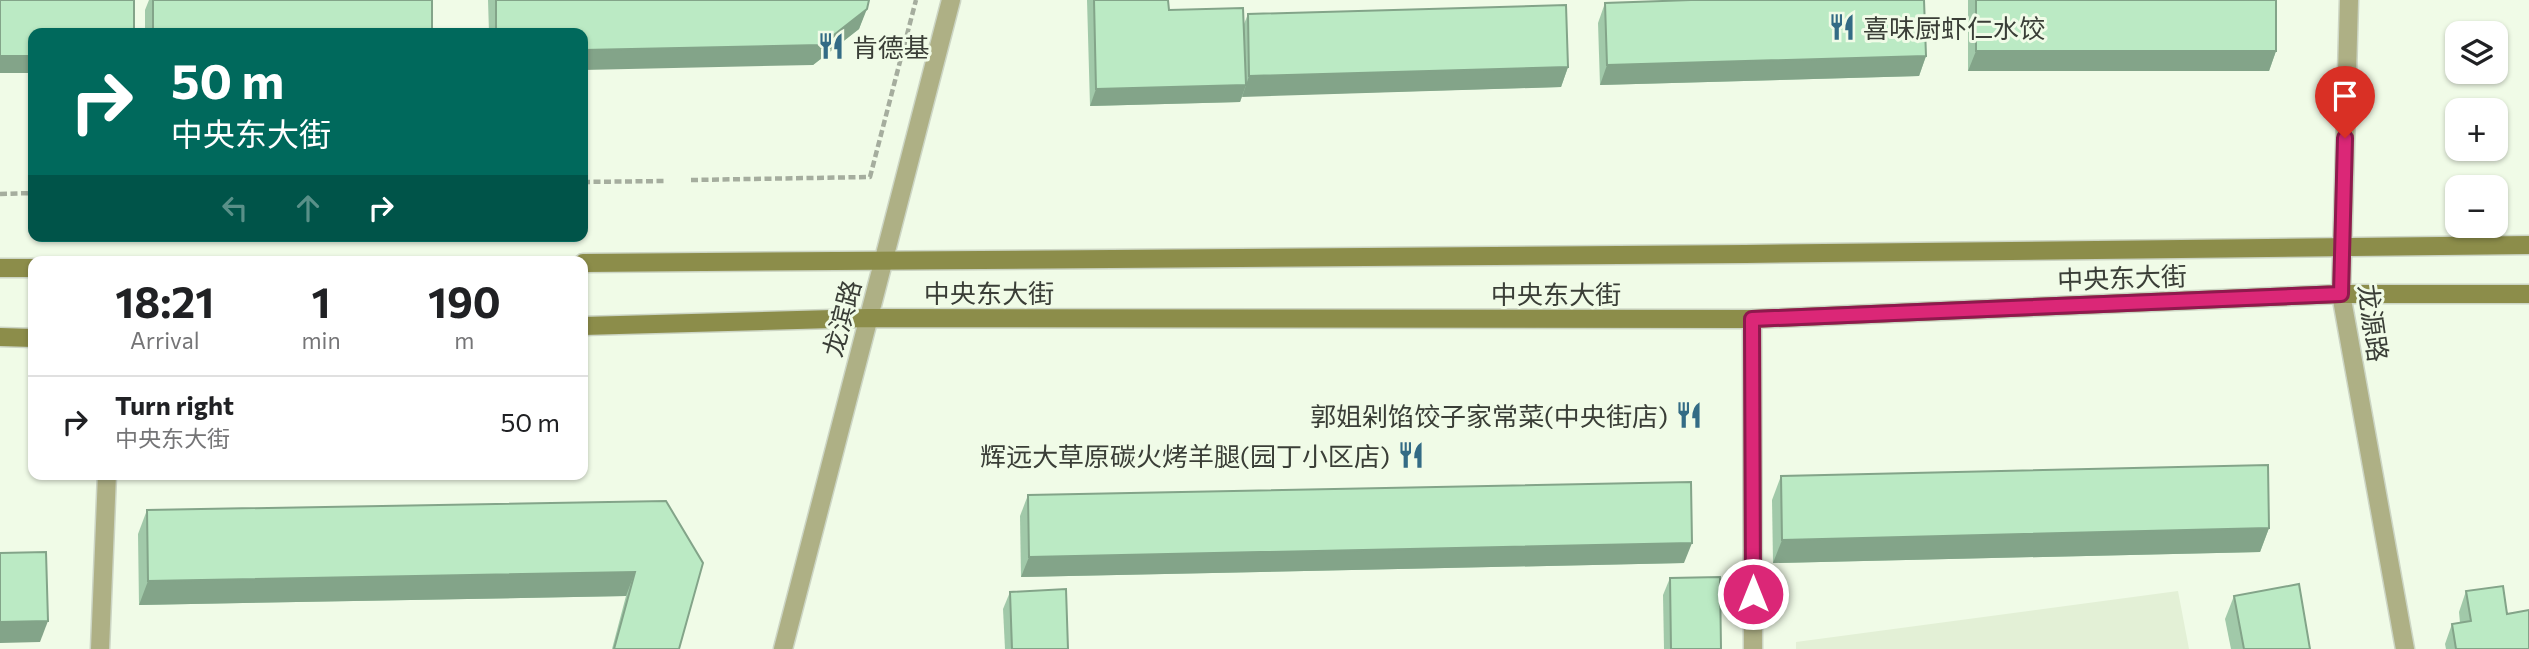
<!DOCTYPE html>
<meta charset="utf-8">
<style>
:root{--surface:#fff;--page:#f6f6f6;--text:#202124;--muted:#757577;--line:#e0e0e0}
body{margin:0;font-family:Commissioner,"Noto Sans SC",sans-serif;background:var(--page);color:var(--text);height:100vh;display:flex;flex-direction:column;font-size:26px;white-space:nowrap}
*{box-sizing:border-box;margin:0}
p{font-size:23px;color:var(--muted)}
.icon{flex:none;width:38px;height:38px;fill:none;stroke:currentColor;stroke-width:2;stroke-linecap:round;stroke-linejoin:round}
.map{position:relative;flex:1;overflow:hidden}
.sheet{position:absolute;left:28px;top:256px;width:560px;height:224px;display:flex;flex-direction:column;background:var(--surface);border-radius:14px;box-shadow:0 2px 5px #0004}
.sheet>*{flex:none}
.top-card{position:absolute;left:28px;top:28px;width:560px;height:214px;border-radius:14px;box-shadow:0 2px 5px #0004;background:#00695c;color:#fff;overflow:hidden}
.tools{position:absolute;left:2445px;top:21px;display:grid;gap:14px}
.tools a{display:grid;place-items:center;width:63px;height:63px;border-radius:14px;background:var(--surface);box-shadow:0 2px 5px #0004;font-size:35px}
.pin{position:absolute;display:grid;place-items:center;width:60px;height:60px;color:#fff;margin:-72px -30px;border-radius:50% 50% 50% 0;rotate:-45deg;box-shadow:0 0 7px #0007}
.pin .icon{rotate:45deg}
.me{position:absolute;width:77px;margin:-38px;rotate:0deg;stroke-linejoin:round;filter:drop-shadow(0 0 5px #0008)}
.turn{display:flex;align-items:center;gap:24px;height:147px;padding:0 28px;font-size:32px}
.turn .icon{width:91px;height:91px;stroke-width:2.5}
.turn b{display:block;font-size:49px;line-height:60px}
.lanes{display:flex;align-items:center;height:66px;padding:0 28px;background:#0003;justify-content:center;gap:35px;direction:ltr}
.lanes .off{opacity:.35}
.eta{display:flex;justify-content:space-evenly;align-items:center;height:119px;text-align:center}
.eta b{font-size:42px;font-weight:700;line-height:49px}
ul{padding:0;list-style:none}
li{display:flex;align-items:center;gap:21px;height:91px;padding:0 28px;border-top:2px solid var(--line)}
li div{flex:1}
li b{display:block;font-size:26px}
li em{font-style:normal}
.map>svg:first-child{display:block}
.built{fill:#e3f0d6}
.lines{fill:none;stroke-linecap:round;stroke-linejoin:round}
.service-casing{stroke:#ccd5c4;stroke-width:21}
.minor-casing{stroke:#ccd5c4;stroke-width:21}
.secondary-casing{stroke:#ccd5c4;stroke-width:21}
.path{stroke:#a5ad9e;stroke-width:4.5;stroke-dasharray:7 3.5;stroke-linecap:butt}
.service{stroke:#aeb085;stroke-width:18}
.minor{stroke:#aeb085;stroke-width:18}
.secondary{stroke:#8c8d4a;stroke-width:18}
.wall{fill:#a1c9a9}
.shaded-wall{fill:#83a489}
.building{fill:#bbeac4;stroke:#83a489;stroke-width:2}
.route-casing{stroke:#8e194d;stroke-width:18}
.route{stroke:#db2777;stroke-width:12}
.labels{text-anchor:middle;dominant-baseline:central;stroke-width:6;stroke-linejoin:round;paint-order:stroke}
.poi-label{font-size:26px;fill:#3a3e37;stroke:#f0fbe7;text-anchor:start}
.street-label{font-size:26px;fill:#3a3e37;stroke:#f0fbe7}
</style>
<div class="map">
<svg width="2529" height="649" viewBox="0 0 2529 649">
<rect width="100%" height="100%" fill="#f0fbe7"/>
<polygon class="built" points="2178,591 2189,649 1796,649 1796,642"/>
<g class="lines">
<defs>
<polyline id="service" points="100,649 107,474"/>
<g id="minor">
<polyline points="2349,0 2341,294 2405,649"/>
<polyline points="1752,319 1753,649"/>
<polyline points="783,649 951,0"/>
</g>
<g id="secondary">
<polyline points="583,263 1745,254 2529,245"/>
<polyline points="0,268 33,268"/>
<polyline points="583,326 868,318 1752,319 2341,294 2529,294"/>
<polyline points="0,337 33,338"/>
</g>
</defs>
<use href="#service" class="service-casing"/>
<use href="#minor" class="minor-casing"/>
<use href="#secondary" class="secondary-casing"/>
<g class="path">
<polyline points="691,180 870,177 916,0"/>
<polyline points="583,182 664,181"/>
<polyline points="0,194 33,193"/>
</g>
<use href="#service" class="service"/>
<use href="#minor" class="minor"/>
<use href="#secondary" class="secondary"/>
</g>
<g class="wall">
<polygon points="149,0 432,0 432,33 145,33 145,10"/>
<polygon points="488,0 869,0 859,29 813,65 583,33 489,33"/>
<polygon points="1087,0 1168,0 1169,10 1244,24 1248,14 1568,67 1561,87 1242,96 1240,102 1090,106"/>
<polygon points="1968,0 2276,0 2276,51 2269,71 1968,71"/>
<polygon points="1605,3 1926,56 1919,76 1600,85 1598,23"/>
<polygon points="1781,476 2269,528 2260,552 1773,563 1772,500"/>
<polygon points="1028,495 1684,563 1021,577 1020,516"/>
<polygon points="666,501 679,649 612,649 626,596 139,605 138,534 147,510"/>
<polygon points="1670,578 1721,649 1664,649 1663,595"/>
<polygon points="2466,591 2507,614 2529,649 2446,649 2445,644 2452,624 2460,623 2459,612"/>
<polygon points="1010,592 1068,649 1005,649 1003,609"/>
<polygon points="2234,596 2310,649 2231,649 2225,619"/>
</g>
<g class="shaded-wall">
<polygon points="867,9 859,29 813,65 583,70 583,50"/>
<polygon points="1976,51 2276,51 2269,71 1968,71"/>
<rect x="0" y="56" width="33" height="17"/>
<polygon points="1926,56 1919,76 1600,85 1607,65"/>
<polygon points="1568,67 1561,87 1242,97 1249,76"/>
<polygon points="1246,85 1240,102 1090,106 1096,89"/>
<polygon points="2269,528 2260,552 1773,563 1782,540"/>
<polygon points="1692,543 1684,563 1021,577 1029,557"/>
<polygon points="635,572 626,596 139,605 148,581"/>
<polygon points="48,621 40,642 0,643 0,622"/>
</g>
<g class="building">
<polygon points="0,0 134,0 134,33 33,33 33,56 0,56"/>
<rect x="153" y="0" width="279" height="33"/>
<polygon points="496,0 869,0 867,9 821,45 583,50 583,33 496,33"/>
<polygon points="1094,0 1168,0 1169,10 1243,8 1246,85 1096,89"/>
<polygon points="1691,0 1924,0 1926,56 1607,65 1605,3"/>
<rect x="1976" y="0" width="300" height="51"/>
<polygon points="1566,5 1568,67 1249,76 1248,14"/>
<polygon points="2268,465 2269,528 1782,540 1781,476"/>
<polygon points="1691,482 1692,543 1029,557 1028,495"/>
<polygon points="666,501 703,563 679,649 614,649 635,572 148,581 147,510"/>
<polygon points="46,552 48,621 0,622 0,553"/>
<polygon points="1720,577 1721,649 1671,649 1670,578"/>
<polygon points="2299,584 2310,649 2244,649 2234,596"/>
<polygon points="2503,586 2507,614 2529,610 2529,649 2456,649 2452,624 2471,621 2466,591"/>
<polygon points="1066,589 1068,649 1012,649 1010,592"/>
</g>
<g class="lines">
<defs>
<polyline id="route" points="1753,594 1752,319 2341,294 2345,138"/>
</defs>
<use href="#route" class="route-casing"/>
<use href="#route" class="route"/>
</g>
<defs>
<symbol id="restaurant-bare" viewBox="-9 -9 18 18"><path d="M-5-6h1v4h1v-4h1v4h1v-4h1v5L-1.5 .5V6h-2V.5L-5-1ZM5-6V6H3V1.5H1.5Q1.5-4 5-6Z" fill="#336b85" stroke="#f0fbe7" stroke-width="2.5" paint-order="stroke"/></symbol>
</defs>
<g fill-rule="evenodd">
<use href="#restaurant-bare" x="1823" y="8" width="38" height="38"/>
<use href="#restaurant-bare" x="812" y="27" width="38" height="38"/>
<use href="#restaurant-bare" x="1670" y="396" width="38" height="38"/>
<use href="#restaurant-bare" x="1392" y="436" width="38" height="38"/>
</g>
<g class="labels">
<g class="poi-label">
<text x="1863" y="27">喜味厨虾仁水饺</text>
<text x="852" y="46">肯德基</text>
<text x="1668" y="415" text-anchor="end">郭姐剁馅饺子家常菜(中央街店)</text>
<text x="1390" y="455" text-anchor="end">辉远大草原碳火烤羊腿(园丁小区店)</text>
</g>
<g class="street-label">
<text transform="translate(2122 277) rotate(-2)">中央东大街</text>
<text x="989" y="292">中央东大街</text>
<text x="1556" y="293">中央东大街</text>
<text transform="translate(841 318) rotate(-75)">龙滨路</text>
<text transform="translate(2374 323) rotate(82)">龙源路</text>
</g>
</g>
</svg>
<div class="tools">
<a><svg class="icon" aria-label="layers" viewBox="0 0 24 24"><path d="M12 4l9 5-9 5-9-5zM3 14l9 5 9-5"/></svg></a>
<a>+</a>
<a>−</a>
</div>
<div class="pin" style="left:2345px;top:138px;background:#d93025"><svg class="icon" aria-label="arrive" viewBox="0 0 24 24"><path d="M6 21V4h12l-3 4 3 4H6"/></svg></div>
<svg class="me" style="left:1753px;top:594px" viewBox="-20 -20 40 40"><circle r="17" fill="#db2777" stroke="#fff" stroke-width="3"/><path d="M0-11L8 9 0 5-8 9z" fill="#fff"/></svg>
<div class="top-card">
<div class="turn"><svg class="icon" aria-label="right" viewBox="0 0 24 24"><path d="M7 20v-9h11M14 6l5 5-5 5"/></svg><div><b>50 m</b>中央东大街</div></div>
<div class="lanes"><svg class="icon off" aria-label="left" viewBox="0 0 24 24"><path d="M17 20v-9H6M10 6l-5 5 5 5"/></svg><svg class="icon off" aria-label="ahead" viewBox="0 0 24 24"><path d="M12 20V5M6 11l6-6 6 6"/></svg><svg class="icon" aria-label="right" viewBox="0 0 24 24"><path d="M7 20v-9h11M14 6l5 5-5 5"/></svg></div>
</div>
<section class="sheet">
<div class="eta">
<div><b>18:21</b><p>Arrival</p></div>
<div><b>1</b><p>min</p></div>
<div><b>190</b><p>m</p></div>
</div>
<ul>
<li><svg class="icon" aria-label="right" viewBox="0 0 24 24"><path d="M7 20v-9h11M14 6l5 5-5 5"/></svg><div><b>Turn right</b><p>中央东大街</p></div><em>50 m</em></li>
</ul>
</section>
</div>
